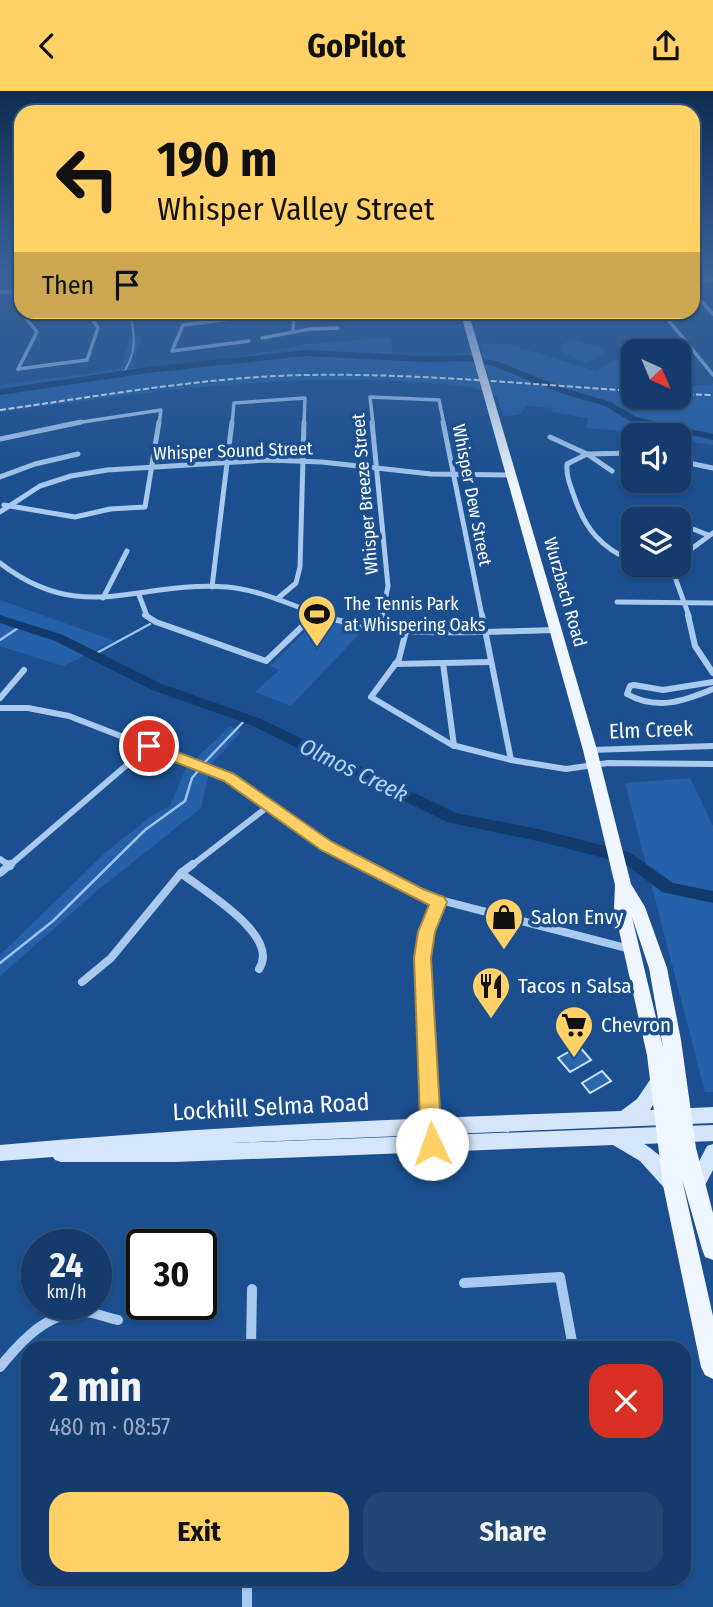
<!DOCTYPE html>
<meta charset="utf-8">
<style>
:root{--surface:#143b6b;--page:#214673;--text:#f1f3f6;--muted:#9dadc1;--line:#33557e;--accent:#ffd166}
body{margin:0;font-family:"Fira Sans Condensed",sans-serif;background:var(--page);color:var(--text);height:100vh;display:flex;flex-direction:column;font-size:26px;white-space:nowrap}
*{box-sizing:border-box;margin:0}
p{font-size:23px;color:var(--muted)}
.icon{flex:none;width:38px;height:38px;fill:none;stroke:currentColor;stroke-width:2;stroke-linecap:round;stroke-linejoin:round}
.map{position:relative;flex:1;overflow:hidden}
.side{position:absolute;left:21px;top:1250px;width:670px;height:245px;display:flex;flex-direction:column;background:var(--surface);border-radius:21px;box-shadow:0 2px 5px #0004,0 0 0 2px var(--line)}
.side>*{flex:none}
.top-card{position:absolute;left:14px;top:14px;width:686px;height:214px;border-radius:21px;box-shadow:0 2px 5px #0004,0 0 0 2px var(--line);background:#ffd166;color:#111;overflow:hidden}
.needle{width:46px;rotate:136deg}
.controls{position:absolute;left:621px;top:248px;display:grid;gap:14px}
.controls a{display:grid;place-items:center;width:70px;height:70px;border-radius:14px;background:var(--surface);box-shadow:0 2px 5px #0004,0 0 0 2px var(--line);font-size:35px}
.speed{position:absolute;left:21px;top:1138px;display:flex;gap:14px;font-size:35px;font-weight:700;text-align:center}
.speed>*{display:grid;place-content:center;width:91px;height:91px;border-radius:50%;background:var(--surface);box-shadow:0 2px 5px #0004,0 0 0 2px var(--line);line-height:1}
.speed small{font-size:18px;font-weight:400}
.speed .limit{border:4px solid #111;border-radius:10px;background:#fff;color:#111}
.pin{position:absolute;display:grid;place-items:center;width:60px;height:60px;color:#fff;margin:-30px;border:4px solid #fff;border-radius:50%;box-shadow:0 2px 7px #0007}
.me{position:absolute;width:77px;margin:-38px;rotate:357deg;stroke-linejoin:round;filter:drop-shadow(0 0 5px #0008)}
.turn{display:flex;align-items:center;gap:24px;height:147px;padding:0 28px;font-size:32px}
.turn .icon{width:91px;height:91px;stroke-width:2.5}
.turn b{display:block;font-size:49px;line-height:60px}
.then{display:flex;align-items:center;height:66px;padding:0 28px;background:#0003;gap:14px;font-size:26px}
.round{display:grid;place-items:center;flex:none;width:74px;height:74px;border-radius:21px;background:var(--page)}
.summary{display:flex;align-items:center;justify-content:space-between;height:119px;padding:0 28px}
h1{font-size:42px;font-weight:700;line-height:52px}
.button{display:flex;gap:14px;margin-top:auto;padding:14px 28px}
.button a{flex:1;height:80px;border-radius:21px;background:var(--accent);color:#111;font-size:28px;font-weight:700;line-height:80px;text-align:center}
.button a+a{background:var(--page);color:var(--text)}
header{display:flex;justify-content:space-between;align-items:center;height:91px;padding:0 28px;background:var(--accent);color:#111;font-size:32px;font-weight:700}
.map>svg:first-child{display:block}
.green{fill:#2461a8}
.lines{fill:none;stroke-linecap:round;stroke-linejoin:round}
.stream-far1{stroke:#9cc4f0;stroke-width:2}
.stream{stroke:#9cc4f0;stroke-width:2.5}
.river{fill:#123a6d;fill-rule:evenodd}
.building{fill:#2a66ad;stroke:#cfe3fa;stroke-width:2}
.minor-far4{stroke:#a9c9ee;stroke-width:3.5}
.minor-far3{stroke:#a9c9ee;stroke-width:5}
.minor-far2{stroke:#a9c9ee;stroke-width:6}
.minor-far1{stroke:#a9c9ee;stroke-width:8}
.minor{stroke:#a9c9ee;stroke-width:10}
.secondary{fill:#d6e6fa;fill-rule:evenodd}
.primary{fill:#f0f6ff;fill-rule:evenodd}
.rail{stroke:#fff;stroke-width:2;stroke-dasharray:6 2.5;stroke-linecap:butt}
.route{fill:#ffd166;stroke:#a68842;stroke-width:2}
.labels{text-anchor:middle;dominant-baseline:central;stroke-width:7;stroke-linejoin:round;paint-order:stroke}
.far-street-label{font-size:18px;fill:#fff;stroke:#1b4f8f}
.far-poi-label{font-size:18px;fill:#fff;stroke:#1b4f8f;text-anchor:start}
.street-label{font-size:21px;fill:#fff;stroke:#1b4f8f}
.poi-label{font-size:21px;fill:#fff;stroke:#1b4f8f;text-anchor:start}
.water-label{font-size:23px;font-style:italic;fill:#b5d3f5;stroke:#1b4f8f}
.near-street-label{font-size:24px;fill:#fff;stroke:#1b4f8f}
</style>
<header><svg class="icon" aria-label="back" viewBox="0 0 24 24"><path d="M15 5l-7 7 7 7"/></svg>GoPilot<svg class="icon" aria-label="share" viewBox="0 0 24 24"><path d="M12 15V3M7 8l5-5 5 5M5 13v7h14v-7"/></svg></header>
<div class="map">
<svg width="713" height="1516" viewBox="0 0 713 1516">
<rect width="100%" height="100%" fill="#1b4f8f"/>
<g class="green">
<path d="M142,244l-9,33 74,-6 103,-18 80,-7 3,17 61,3 8,-3h22l-2,-11 26,1 88,27c12,-7 24,-17 37,-13v25h-2l3,14h45v-10l34,-3v61l-34,-5v-4l-92,-8 1,-10 -37,-6 1,-4 -25,-2 -9,9 -15,1 -6,-19c-27,-14 -57,-13 -88,-15 -138,-9 -273,12 -409,30v-27l114,-15 7,-2 8,-30z"/>
<polygon points="572,248 608,259 585,273 562,260 562,255"/>
<polygon points="0,509 115,550 63,575 0,555"/>
<polygon points="319,527 363,539 291,615 255,601 279,579 270,575"/>
<polygon points="230,635 241,641 211,673 201,717 98,799 0,885 0,864 106,761 150,726 170,715 186,677"/>
<polygon points="690,687 713,735 713,1001 705,1001 625,692"/>
</g>
<g class="lines">
<path class="stream-far1" d="M121,285c16,-21 15,-40 8,-65"/>
<g class="stream">
<polyline points="0,549 21,535"/>
<polyline points="93,564 150,533"/>
<polyline points="205,671 246,628"/>
<polyline points="0,872 53,830 145,739 185,710 192,687 198,680"/>
</g>
<g class="river">
<polygon points="306,259 426,265 469,264 499,271 570,299 611,311 636,326 713,343 713,349 630,330 605,315 564,303 493,275 469,270 426,271 306,265 148,282 0,304 0,298 148,276"/>
<polygon points="0,524 63,544 162,593 261,628 456,722 538,738 629,761 673,792 713,800 713,812 662,801 624,772 538,750 447,731 251,634 152,599 55,550 0,532"/>
</g>
</g>
<g class="building">
<polygon points="579,955 591,969 570,981 558,967"/>
<polygon points="602,980 611,990 590,1002 582,992"/>
</g>
<g class="lines">
<g class="minor-far4">
<polyline points="693,190 713,189"/>
<polyline points="0,201 21,201"/>
<polyline points="693,201 713,223"/>
<polyline points="231,220 230,228 183,234 172,260 249,250"/>
<polyline points="661,220 713,284"/>
<polyline points="293,241 294,220"/>
<polyline points="262,247 310,238 338,237"/>
<polyline points="18,278 87,269 98,237 87,220"/>
<polyline points="18,278 37,241 21,221 21,208"/>
<polyline points="69,333 161,319 159,333"/>
<polyline points="232,333 234,312 305,307 304,333"/>
<polyline points="373,333 370,306 439,309 444,333"/>
</g>
<g class="minor-far3">
<polyline points="372,331 388,495 382,525"/>
<polyline points="443,331 482,525"/>
<polyline points="550,346 587,363 612,380"/>
<polyline points="0,348 81,331"/>
<path d="M634,362l-47,1 -20,10c-1,11 3,21 7,32 11,33 27,52 60,66"/>
<polyline points="679,370 713,377"/>
<polyline points="0,386 35,373 78,363"/>
<polyline points="4,414 75,426 110,418 145,416 159,331"/>
<polyline points="0,421 40,395 71,385 107,379 267,369 322,371 431,383 509,384"/>
<polyline points="693,438 708,444"/>
<polyline points="679,467 713,442"/>
<path d="M0,472c83,64 138,17 227,24 34,3 65,19 97,29"/>
<polyline points="648,474 675,479"/>
<polyline points="676,474 676,489 689,525"/>
<polyline points="212,496 232,331"/>
<polyline points="139,504 147,525"/>
<polyline points="103,507 127,460"/>
<polyline points="277,508 296,492 300,476 304,331"/>
<polyline points="617,511 713,512"/>
<polyline points="313,525 315,523"/>
</g>
<g class="minor-far2">
<polyline points="145,524 156,531 266,570 314,524"/>
<path d="M319,524c76,24 156,17 234,15"/>
<polyline points="482,524 511,669"/>
<polyline points="688,524 695,555 713,582"/>
<polyline points="379,538 382,524"/>
<polyline points="406,540 399,568 371,606 452,654 511,669 566,678 608,672 713,673"/>
<polyline points="443,572 454,655"/>
<polyline points="395,573 491,571"/>
<path d="M713,591l-50,8 -29,-5 -4,1 -3,8c30,17 57,7 86,-5"/>
<polyline points="0,607 24,579"/>
<polyline points="0,617 28,617 69,625 229,687 326,755 363,775"/>
<polyline points="590,659 713,655"/>
<polyline points="0,768 10,775"/>
<polyline points="9,775 149,655"/>
<polyline points="191,775 270,714"/>
</g>
<g class="minor-far1">
<polyline points="7,773 10,775"/>
<polyline points="360,773 417,803 630,858"/>
<polyline points="0,782 11,773"/>
<path d="M181,782c24,19 100,63 78,96"/>
<polyline points="82,891 111,867 181,782 193,773"/>
<polyline points="431,1034 423,867 426,840 439,811"/>
</g>
<g class="minor">
<polyline points="464,1192 560,1186 573,1256"/>
<polyline points="251,1256 252,1198"/>
<path d="M0,1276c21,-26 49,-57 86,-55 11,1 21,6 32,8"/>
<polyline points="247,1488 247,1516"/>
</g>
<g class="secondary">
<path d="M660,980l6,3 2,5 -18,31 63,-3v16l-482,20 482,-18v16l-69,3c14,8 32,26 38,41l-3,6 -6,3 -6,-3 -27,-30 -27,-16 -438,17h-114l-6,-2 -2,-3 -53,4v-16c207,-19 414,-27 621,-34l16,-12 17,-25z"/>
<polygon points="713,1053 713,1079 702,1100 696,1103 690,1100 687,1094 707,1055"/>
</g>
<path class="primary" d="M460,220h8l129,439 34,134 14,23 22,61 14,72 15,108 17,65v47l-8,-3 -3,-8 -20,-70 31,137v63l-8,-4 -4,-8 -38,-182 -16,-130 -33,-147 1,-23 -32,-135zM632,826l17,51 14,79z"/>
<g class="rail">
<polyline points="679,303 713,304"/>
<path d="M0,319c101,-14 203,-33 306,-35 109,-2 219,9 328,16"/>
</g>
</g>
<linearGradient id="sky" x2="0" y2="1"><stop stop-color="#0f2b4f"/><stop offset="0.46" stop-color="#39639b"/><stop offset="1" stop-color="#39639b" stop-opacity="0"/></linearGradient>
<rect width="713" height="396" fill="url(#sky)"/>
<polygon class="route" points="149,650 234,683 332,751 423,798 444,806 447,811 435,841 431,867 442,1053 439,1059 432,1062 424,1059 421,1053 414,867 418,841 429,814 321,759 224,690 144,659 142,655"/>
<defs>
<symbol id="stadium-pin" viewBox="-11 -11 22 30"><path d="M0 17L-7.5 6A9.5 9.5 0 1 1 7.5 6Z" fill="#ffd166" stroke="#1b4f8f"/><path d="M0-5a6.5 5 0 1 0 0 10a6.5 5 0 1 0 0-10ZM-3.5-1.8h7v3.6h-7Z" fill="#111"/></symbol>
<symbol id="shop-pin" viewBox="-11 -11 22 30"><path d="M0 17L-7.5 6A9.5 9.5 0 1 1 7.5 6Z" fill="#ffd166" stroke="#1b4f8f"/><path d="M-5-2.5h2.3a2.7 3.5 0 0 1 5.4 0H5L5.5 6h-11ZM-1.5-2.5h3a1.5 2.3 0 0 0-3 0Z" fill="#111"/></symbol>
<symbol id="restaurant-pin" viewBox="-11 -11 22 30"><path d="M0 17L-7.5 6A9.5 9.5 0 1 1 7.5 6Z" fill="#ffd166" stroke="#1b4f8f"/><path d="M-5-6h1v4h1v-4h1v4h1v-4h1v5L-1.5 .5V6h-2V.5L-5-1ZM5-6V6H3V1.5H1.5Q1.5-4 5-6Z" fill="#111"/></symbol>
<symbol id="supermarket-pin" viewBox="-11 -11 22 30"><path d="M0 17L-7.5 6A9.5 9.5 0 1 1 7.5 6Z" fill="#ffd166" stroke="#1b4f8f"/><path d="M-6-5.5h2.5l.6 2H6L4.5 2H-2.5L-4.4-4H-6ZM-1.5 3.2a1.3 1.3 0 1 0 .1 0ZM3 3.2a1.3 1.3 0 1 0 .1 0Z" fill="#111"/></symbol>
</defs>
<g fill-rule="evenodd">
<use href="#stadium-pin" x="295" y="501" width="44" height="60"/>
<use href="#shop-pin" x="482" y="804" width="44" height="60"/>
<use href="#restaurant-pin" x="469" y="873" width="44" height="60"/>
<use href="#supermarket-pin" x="552" y="912" width="44" height="60"/>
</g>
<g class="labels">
<g class="far-street-label">
<text transform="translate(233 360) rotate(-2)">Whisper Sound Street</text>
<text transform="translate(365 403) rotate(-95)">Whisper Breeze Street</text>
<text transform="translate(472 404) rotate(79)">Whisper Dew Street</text>
<text transform="translate(565 501) rotate(74)">Wurzbach Road</text>
</g>
<g class="far-poi-label">
<text x="344" y="513">The Tennis Park<tspan x="344" dy="21">at Whispering Oaks</tspan></text>
</g>
<g class="street-label">
<text transform="translate(651 639) rotate(-2)">Elm Creek</text>
</g>
<g class="poi-label">
<text x="531" y="826">Salon Envy</text>
<text x="518" y="895">Tacos n Salsa</text>
<text x="601" y="934">Chevron</text>
</g>
<g class="water-label">
<text transform="translate(354 679) rotate(26)">Olmos Creek</text>
</g>
<g class="near-street-label">
<text transform="translate(271 1016) rotate(-3)">Lockhill Selma Road</text>
</g>
</g>
</svg>
<div class="controls">
<a><svg class="needle" viewBox="-14 -14 28 28"><path d="M0-13l5 13h-10z" fill="#e53935"/><path d="M0 13l5-13h-10z" fill="#9dadc1"/></svg></a>
<a><svg class="icon" aria-label="sound" viewBox="0 0 24 24"><path d="M4 9h4l5-4v14l-5-4H4zM17 9q2 3 0 6"/></svg></a>
<a><svg class="icon" aria-label="layers" viewBox="0 0 24 24"><path d="M12 4l9 5-9 5-9-5zM3 14l9 5 9-5"/></svg></a>
</div>
<div class="speed"><div>24<small>km/h</small></div><div class="limit">30</div></div>
<div class="pin" style="left:149px;top:655px;background:#d93025"><svg class="icon" aria-label="arrive" viewBox="0 0 24 24"><path d="M6 21V4h12l-3 4 3 4H6"/></svg></div>
<svg class="me" style="left:432px;top:1053px" viewBox="-20 -20 40 40"><circle r="19" fill="#fff"/><path d="M0-13L10 11 0 6-10 11z" fill="#ffd166"/></svg>
<div class="top-card">
<div class="turn"><svg class="icon" aria-label="left" viewBox="0 0 24 24"><path d="M17 20v-9H6M10 6l-5 5 5 5"/></svg><div><b>190 m</b>Whisper Valley Street</div></div>
<div class="then">Then<svg class="icon" aria-label="arrive" viewBox="0 0 24 24"><path d="M6 21V4h12l-3 4 3 4H6"/></svg></div>
</div>
<section class="side">
<div class="summary"><div><h1>2 min</h1><p>480 m · 08:57</p></div><a class="round" style="background:#d93025;color:#fff"><svg class="icon" aria-label="close" viewBox="0 0 24 24"><path d="M6 6l12 12M18 6L6 18"/></svg></a></div>
<div class="button"><a>Exit</a><a>Share</a></div>
</section>
</div>
